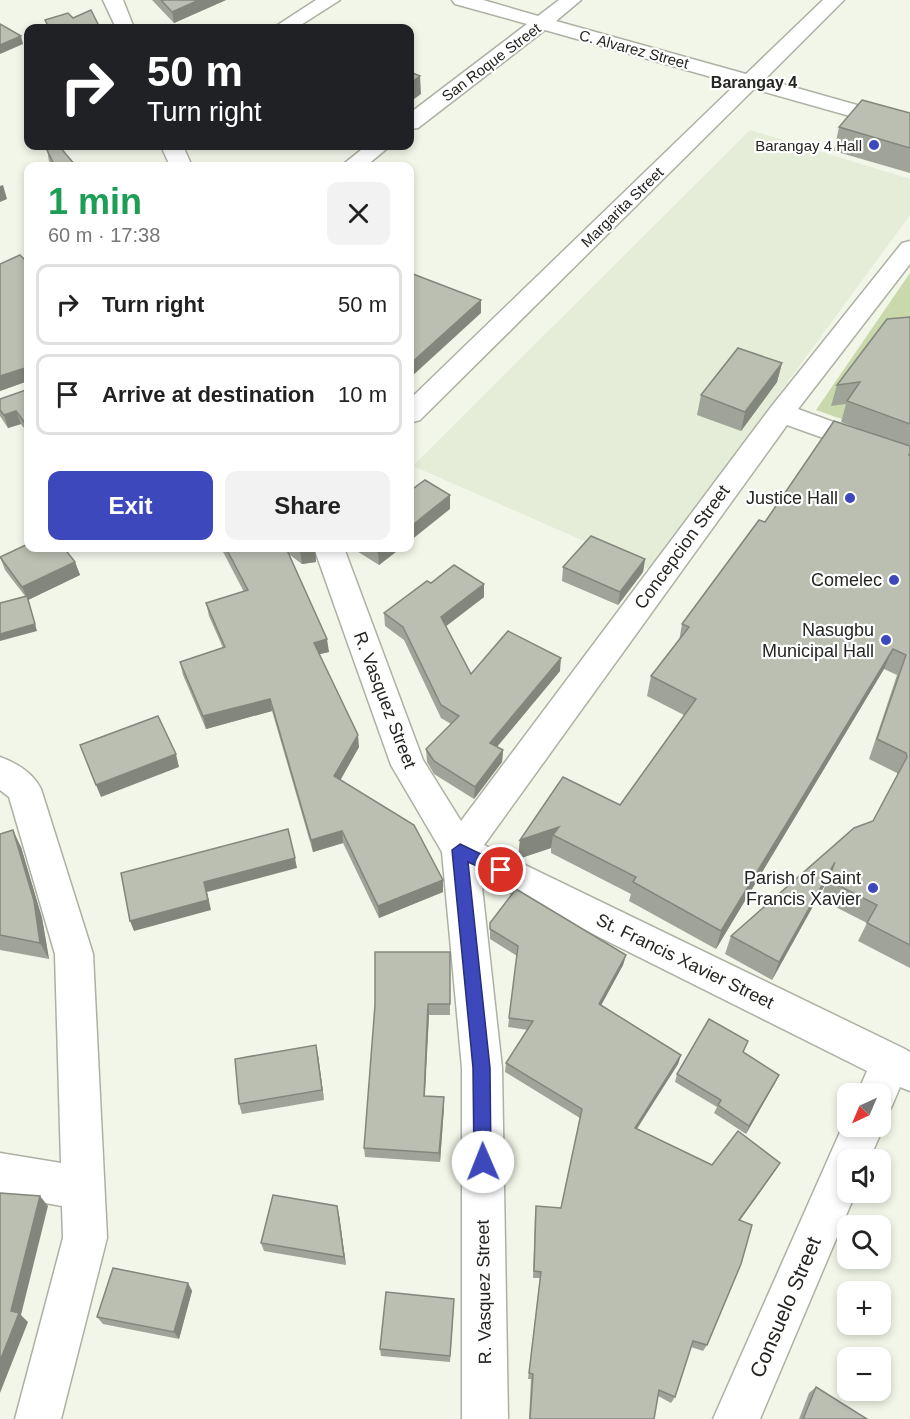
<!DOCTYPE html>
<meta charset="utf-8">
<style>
:root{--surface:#fff;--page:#f2f2f2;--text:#222;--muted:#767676;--line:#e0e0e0;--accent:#3d48bc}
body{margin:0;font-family:Helvetica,sans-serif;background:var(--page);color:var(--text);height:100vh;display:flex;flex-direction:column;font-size:22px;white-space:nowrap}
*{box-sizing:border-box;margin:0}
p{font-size:20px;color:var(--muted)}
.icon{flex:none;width:33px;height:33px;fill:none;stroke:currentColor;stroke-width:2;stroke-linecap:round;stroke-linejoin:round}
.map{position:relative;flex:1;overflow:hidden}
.sheet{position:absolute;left:24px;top:162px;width:390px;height:390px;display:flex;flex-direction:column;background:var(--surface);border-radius:12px;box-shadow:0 3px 9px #0003}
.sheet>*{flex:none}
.top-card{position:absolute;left:24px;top:24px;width:390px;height:126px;border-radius:12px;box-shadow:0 3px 9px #0003;background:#202124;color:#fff;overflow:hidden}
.needle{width:39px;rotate:224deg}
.controls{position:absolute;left:837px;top:1083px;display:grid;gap:12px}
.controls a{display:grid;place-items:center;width:54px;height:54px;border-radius:12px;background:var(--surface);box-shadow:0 3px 9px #0003;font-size:30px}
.pin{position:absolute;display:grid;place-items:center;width:51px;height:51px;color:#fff;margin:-26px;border:3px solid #fff;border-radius:50%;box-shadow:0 2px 6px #0007}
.me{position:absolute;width:66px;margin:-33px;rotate:359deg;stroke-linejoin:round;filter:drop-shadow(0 0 4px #0008)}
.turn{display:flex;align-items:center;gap:21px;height:126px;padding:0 24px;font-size:27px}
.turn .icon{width:78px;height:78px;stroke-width:2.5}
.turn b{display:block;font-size:42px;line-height:51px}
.round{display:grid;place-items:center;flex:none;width:63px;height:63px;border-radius:12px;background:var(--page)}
.overview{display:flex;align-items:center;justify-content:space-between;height:102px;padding:0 24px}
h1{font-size:36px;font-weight:700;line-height:45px;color:#1e9e55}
.cta{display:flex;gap:12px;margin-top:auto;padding:12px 24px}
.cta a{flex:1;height:69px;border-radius:12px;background:var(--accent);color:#fff;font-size:24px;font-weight:700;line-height:69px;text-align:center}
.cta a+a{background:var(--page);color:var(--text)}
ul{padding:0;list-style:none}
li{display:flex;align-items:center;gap:18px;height:81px;margin:0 12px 9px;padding:0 12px;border:3px solid var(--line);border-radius:12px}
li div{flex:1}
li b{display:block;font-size:22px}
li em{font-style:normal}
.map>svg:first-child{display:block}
.built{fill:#e5ecd7}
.green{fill:#c9d9ab}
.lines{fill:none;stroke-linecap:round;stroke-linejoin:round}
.minor-casing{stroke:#acb1a3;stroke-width:3}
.minor{fill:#fff;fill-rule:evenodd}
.wall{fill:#a0a498}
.shaded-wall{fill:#82867c}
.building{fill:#babfb1;stroke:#82867c;stroke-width:1.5}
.route{fill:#3d48bc;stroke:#282f7a;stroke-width:1.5}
.poi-dot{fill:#3d48bc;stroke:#fff;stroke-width:2}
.labels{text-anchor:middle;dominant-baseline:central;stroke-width:4.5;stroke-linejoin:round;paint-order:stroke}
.far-street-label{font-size:15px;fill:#242621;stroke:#fff}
.far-poi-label{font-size:15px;fill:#242621;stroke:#fff;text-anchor:end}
.far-neighbourhood-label{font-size:16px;font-weight:bold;fill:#242621;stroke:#fff}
.poi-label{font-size:18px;fill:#242621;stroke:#fff;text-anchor:end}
.street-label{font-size:18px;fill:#242621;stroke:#fff}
.near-street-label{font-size:21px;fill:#242621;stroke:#fff}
</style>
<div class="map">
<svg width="910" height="1419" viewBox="0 0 910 1419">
<rect width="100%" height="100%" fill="#f1f6e8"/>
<polygon class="built" points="750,130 910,179 910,215 650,570 413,466"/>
<polygon class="green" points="910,273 910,443 816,410"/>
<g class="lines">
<defs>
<g id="minor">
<polygon points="103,0 123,0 134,28 116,28"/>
<polygon points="316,0 340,0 296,28 273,28"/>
<polygon points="452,0 483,0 538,16 559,0 581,0 556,21 746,74 823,0 844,0 765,79 910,120 910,133 754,89 420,420 410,423 410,399 736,84 545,30 418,128 410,129 410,113 527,24 455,4"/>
<polygon points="161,146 183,146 192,166 170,166"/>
<polygon points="366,146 390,146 366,166 341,166"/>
<polygon points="910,241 910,264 798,409 910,450 910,469 787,425 484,845 905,1049 910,1052 910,1091 900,1087 891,1108 880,1112 880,1094 857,1094 867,1071 481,878 502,1068 508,1419 462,1419 462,1068 442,852 391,765 314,548 344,548 423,760 461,821 771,407 902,243"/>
<path d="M0,757c17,6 33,16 41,32l52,165 14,284 -46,181h-46l48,-181 -1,-32 -62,-11v-42l61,10 -6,-209 -46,-157 -9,-7z"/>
<polygon points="848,1114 848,1126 880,1126 880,1119 884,1126 869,1160 848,1160 848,1192 856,1192 760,1419 713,1419"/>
</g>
</defs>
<use href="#minor" class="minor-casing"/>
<use href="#minor" class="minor"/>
</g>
<g class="wall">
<polygon points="152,0 226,0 174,23"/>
<polygon points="910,113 910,173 834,151 839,127"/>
<polygon points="47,150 76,166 52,166 49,161"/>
<polygon points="28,263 28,434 21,424 8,428 0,416 0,399 26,390 25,382 0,391"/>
<polygon points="910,317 910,968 858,941 867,923 820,899 827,881 772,980 725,954 731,936 873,821 898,775 897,773 869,759 897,675 884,669 716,949 629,901 631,894 551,853 551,848 518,859 520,840 620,805 684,715 647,696 651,676 679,641 682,624 765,522 862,430 841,422 846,404 831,406 837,385"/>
<polygon points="782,363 777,382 741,431 697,415 701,395"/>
<polygon points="221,548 315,548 316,562 302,564 290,555 329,652 319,654 359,747 340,780 443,892 379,918 343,843 313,852 272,711 206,729 183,675 180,662 223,648 209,616 206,603 244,592"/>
<polygon points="352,548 401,548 379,565"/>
<polygon points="0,557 75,562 80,575 28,600 37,631 25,596 5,570"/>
<polygon points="645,559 643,572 618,605 562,581 563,567"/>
<polygon points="431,583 484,584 484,597 446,626 471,674 560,671 497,747 503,750 502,762 474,799 434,774 427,762 426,749 451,724 441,718 404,640 385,626 384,613"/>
<polygon points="0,834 21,847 42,918 49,959 0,950"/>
<polygon points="490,923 626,955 623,965 601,1005 681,1055 678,1064 637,1129 712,1165 780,1163 775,1171 740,1220 707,1345 703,1351 691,1347 675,1397 671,1403 658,1396 654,1419 529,1419 531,1379 528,1379 540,1278 533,1278 535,1214 536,1206 561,1208 580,1118 505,1072 506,1063 528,1030 508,1027 517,956 490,939"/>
<polygon points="450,952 450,1015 429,1015 425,1096 444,1107 440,1162 365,1157 364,1148"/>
<polygon points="744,1052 775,1083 746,1134 714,1113 717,1107 675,1082 677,1074"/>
<polygon points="318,1055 324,1100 242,1114 239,1104"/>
<polygon points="339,1215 346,1265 264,1251 261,1243"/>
<polygon points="188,1283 192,1291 179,1339 103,1324 97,1317"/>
<polygon points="454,1306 450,1362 381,1356 380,1349"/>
<polygon points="816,1387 867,1419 799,1419 809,1393"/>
</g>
<g class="shaded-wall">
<polygon points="199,0 226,0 174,23 172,12"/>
<polygon points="21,36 23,44 0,54 0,45"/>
<polygon points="420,76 421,94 410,102 410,83"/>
<polygon points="3,185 7,199 0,202 0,186"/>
<polygon points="481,300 481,313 410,378 410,364"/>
<polygon points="782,363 777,382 741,431 745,412"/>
<polygon points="25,368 28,381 0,391 0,376"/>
<polygon points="16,411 21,424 8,428 4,415"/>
<polygon points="450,495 450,509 410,541 410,527"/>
<polygon points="384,548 401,548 379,565 378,552"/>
<polygon points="315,549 316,562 302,564 300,551"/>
<polygon points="645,559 643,572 618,605 620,592"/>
<polygon points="75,562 80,575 28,600 37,631 0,641 0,634 28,600 22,587"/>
<polygon points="484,584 484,597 441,630 441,617"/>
<polygon points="327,639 329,652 316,655 314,643"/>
<polygon points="893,649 884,669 716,949 721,931"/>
<polygon points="561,658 560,671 490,755 490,743"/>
<polygon points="270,699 272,711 206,729 203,716"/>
<polygon points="358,735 359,747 336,788 334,776"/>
<polygon points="503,750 502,762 474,799 475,787"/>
<polygon points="176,754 179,767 101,797 96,785"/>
<polygon points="559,827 553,835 551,848 518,859 520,840"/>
<polygon points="13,830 21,847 42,918 49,959 40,943"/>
<polygon points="342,831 343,843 313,852 311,840"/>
<polygon points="295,858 297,868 207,892 211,910 134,931 130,921 204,882"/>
<polygon points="835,862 827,881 772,980 779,962"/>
<polygon points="443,880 443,892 379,918 378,906"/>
<polygon points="626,955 623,965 597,1013 599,1004"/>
<polygon points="428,1004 429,1015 424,1106 424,1096"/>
<polygon points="316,1045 318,1055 324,1100 322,1090"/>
<polygon points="681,1055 678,1064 632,1136 635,1128"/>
<polygon points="779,1075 775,1083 746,1134 749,1126"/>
<polygon points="444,1097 444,1107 440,1162 439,1153"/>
<polygon points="780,1163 775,1171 735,1227 739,1220"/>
<polygon points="40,1196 48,1206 21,1315 28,1322 0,1393 0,1361 11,1311"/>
<polygon points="337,1206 339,1215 346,1265 344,1257"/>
<polygon points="188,1283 192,1291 179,1339 174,1332"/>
</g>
<g class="building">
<polygon points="161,0 199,0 172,12"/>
<polygon points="91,10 100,28 49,28 45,20 68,13 73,18"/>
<polygon points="0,24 21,36 0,45"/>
<polygon points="290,26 297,28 286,28"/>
<polygon points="410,72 420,76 410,83"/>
<polygon points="862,100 910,113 910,148 839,127"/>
<polygon points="54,146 59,146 76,166 55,166 47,150"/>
<polygon points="20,255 28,263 28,427 16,411 4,415 0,410 0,399 26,390 25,368 0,376 0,264"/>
<polygon points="413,274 481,300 410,364 410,277"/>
<polygon points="910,317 910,424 847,401 860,382 837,385 887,319"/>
<polygon points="738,348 782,363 745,412 701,395"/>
<polygon points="834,421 910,446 910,455 908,455 910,455 910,945 867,923 877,905 828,880 835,862 779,962 731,936 854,828 873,821 907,757 906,753 877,739 906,655 893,649 721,931 633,882 636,877 553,835 559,827 520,840 563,777 620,805 696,699 651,676 689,627 682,624 759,520 765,522"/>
<polygon points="425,480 450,495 410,527 410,491"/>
<polygon points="591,536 645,559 620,592 563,567"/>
<polygon points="28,544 28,548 64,548 75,562 22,587 0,557"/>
<polygon points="226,548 286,548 327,639 314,643 358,735 334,776 414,825 443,880 378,906 342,831 311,840 270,699 203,716 180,662 225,647 206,603 248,590"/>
<polygon points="295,548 315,548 315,549 300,551"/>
<polygon points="372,548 384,548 378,552"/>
<polygon points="454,565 484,584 441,617 471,674 508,631 561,658 490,743 503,750 475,787 434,761 426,749 459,716 441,705 403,627 384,613 427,581 431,583"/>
<polygon points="27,596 35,624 0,634 0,603"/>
<polygon points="158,716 176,754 96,785 80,745"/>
<polygon points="288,829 295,858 204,882 208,900 130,921 121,873"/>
<polygon points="13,830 34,901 40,943 0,935 0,834"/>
<polygon points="516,889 626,955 599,1004 681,1055 635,1128 712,1165 738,1131 780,1163 739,1220 752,1225 741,1264 707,1345 693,1341 675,1397 659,1390 654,1419 530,1419 533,1374 529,1373 541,1272 534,1271 536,1206 561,1208 582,1109 506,1063 533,1021 509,1018 518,946 490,929 490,923"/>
<polygon points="375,952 450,952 450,1004 428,1004 424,1096 444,1097 439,1153 364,1148 375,1005"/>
<polygon points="709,1019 748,1041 743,1052 779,1075 749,1126 718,1105 721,1100 677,1074"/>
<polygon points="316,1045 322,1090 239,1104 235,1059"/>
<polygon points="0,1193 40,1196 11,1311 19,1313 0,1361"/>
<polygon points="273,1195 337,1206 344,1257 261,1243"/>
<polygon points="113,1268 188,1283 174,1332 97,1317"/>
<polygon points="386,1292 454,1299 450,1356 380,1349"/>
<polygon points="816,1387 867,1419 803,1419"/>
</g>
<polygon class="route" points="460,844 506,866 508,870 501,877 468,862 490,1068 491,1162 489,1168 483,1171 476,1168 474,1162 473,1068 452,850"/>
<g class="poi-dot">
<circle cx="874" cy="145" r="6"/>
<circle cx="850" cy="498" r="6"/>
<circle cx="894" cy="580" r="6"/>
<circle cx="886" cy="640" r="6"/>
<circle cx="873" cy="888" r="6"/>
</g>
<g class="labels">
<g class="far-street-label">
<text transform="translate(634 49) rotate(15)">C. Alvarez Street</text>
<text transform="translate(491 62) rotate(-37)">San Roque Street</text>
<text transform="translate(622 207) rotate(-44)">Margarita Street</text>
</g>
<g class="far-poi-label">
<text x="862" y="145">Barangay 4 Hall</text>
</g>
<g class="far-neighbourhood-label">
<text x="754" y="82">Barangay 4</text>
</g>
<g class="poi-label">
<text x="838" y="498">Justice Hall</text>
<text x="882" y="580">Comelec</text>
<text x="874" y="630">Nasugbu<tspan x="874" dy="21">Municipal Hall</tspan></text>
<text x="861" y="878">Parish of Saint<tspan x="861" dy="21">Francis Xavier</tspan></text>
</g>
<g class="street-label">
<text transform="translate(682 547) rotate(-54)">Concepcion Street</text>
<text transform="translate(385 700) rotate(69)">R. Vasquez Street</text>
<text transform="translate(685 961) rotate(26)">St. Francis Xavier Street</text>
<text transform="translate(484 1292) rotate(-91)">R. Vasquez Street</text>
</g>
<g class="near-street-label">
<text transform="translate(785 1307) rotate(-67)">Consuelo Street</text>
</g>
</g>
</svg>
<div class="controls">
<a><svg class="needle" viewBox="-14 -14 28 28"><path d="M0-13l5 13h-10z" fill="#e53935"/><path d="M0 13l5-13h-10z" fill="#767676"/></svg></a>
<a><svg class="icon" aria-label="sound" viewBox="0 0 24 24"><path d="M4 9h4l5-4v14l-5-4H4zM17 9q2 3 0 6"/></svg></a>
<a><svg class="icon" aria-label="search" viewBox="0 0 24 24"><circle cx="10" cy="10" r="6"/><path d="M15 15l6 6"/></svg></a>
<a>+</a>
<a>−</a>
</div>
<div class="pin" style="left:501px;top:870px;background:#d93025"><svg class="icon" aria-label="arrive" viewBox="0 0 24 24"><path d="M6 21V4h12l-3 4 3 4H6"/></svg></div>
<svg class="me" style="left:483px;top:1162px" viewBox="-20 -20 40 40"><circle r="19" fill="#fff"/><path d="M0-13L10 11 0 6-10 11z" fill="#3d48bc"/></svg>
<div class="top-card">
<div class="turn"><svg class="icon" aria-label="right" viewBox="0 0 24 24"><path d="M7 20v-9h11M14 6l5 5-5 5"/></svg><div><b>50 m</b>Turn right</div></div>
</div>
<section class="sheet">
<div class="overview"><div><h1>1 min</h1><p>60 m · 17:38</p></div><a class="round"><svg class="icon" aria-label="close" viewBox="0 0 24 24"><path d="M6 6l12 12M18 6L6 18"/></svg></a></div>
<ul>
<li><svg class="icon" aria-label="right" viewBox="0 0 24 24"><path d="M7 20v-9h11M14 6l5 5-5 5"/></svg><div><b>Turn right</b></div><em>50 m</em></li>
<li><svg class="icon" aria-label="arrive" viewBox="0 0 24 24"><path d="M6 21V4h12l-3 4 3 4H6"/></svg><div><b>Arrive at destination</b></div><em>10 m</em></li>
</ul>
<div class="cta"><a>Exit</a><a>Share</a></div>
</section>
</div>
